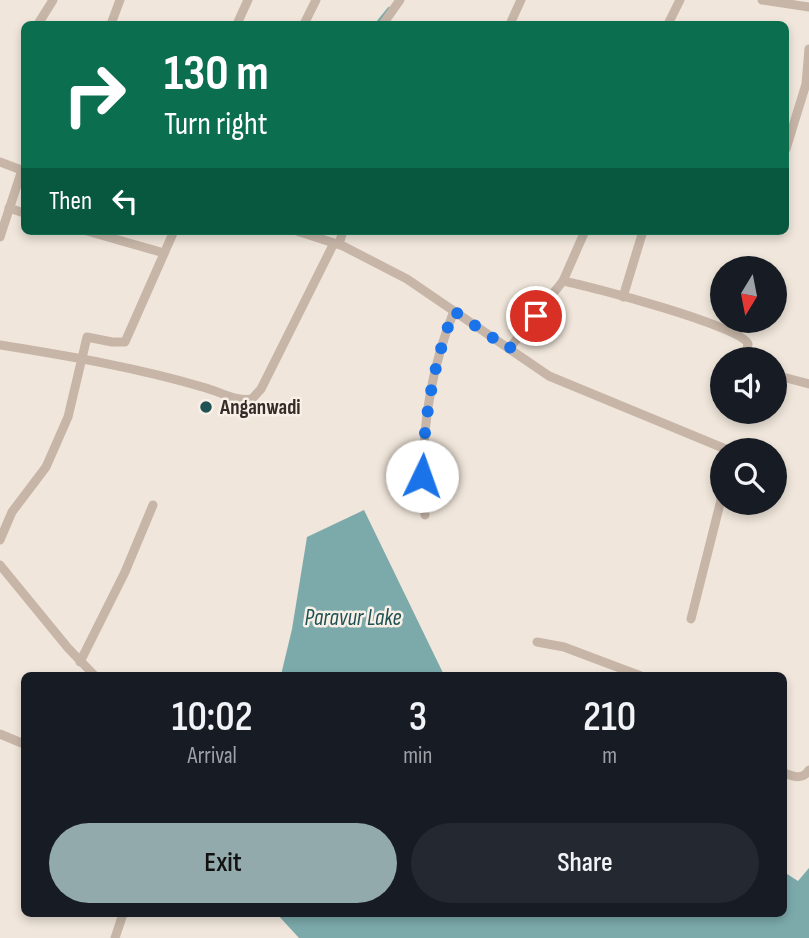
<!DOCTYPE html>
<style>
:root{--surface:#171b24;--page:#242831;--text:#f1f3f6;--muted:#9ea1a6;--accent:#93aaad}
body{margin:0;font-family:"Sofia Sans Condensed",sans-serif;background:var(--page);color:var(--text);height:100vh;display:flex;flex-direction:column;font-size:26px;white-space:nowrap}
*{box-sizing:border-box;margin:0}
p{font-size:23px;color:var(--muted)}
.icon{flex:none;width:38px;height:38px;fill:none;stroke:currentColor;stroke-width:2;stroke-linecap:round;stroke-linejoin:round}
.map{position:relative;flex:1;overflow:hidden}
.details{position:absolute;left:21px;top:672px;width:766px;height:245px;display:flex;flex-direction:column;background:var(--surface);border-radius:10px;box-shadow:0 4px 10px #0003}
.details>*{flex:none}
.guide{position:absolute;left:21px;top:21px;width:768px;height:214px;border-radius:10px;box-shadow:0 4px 10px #0003;background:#0b6e4f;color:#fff;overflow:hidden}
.needle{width:46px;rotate:190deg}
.fabs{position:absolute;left:710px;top:256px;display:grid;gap:14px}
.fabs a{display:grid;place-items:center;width:77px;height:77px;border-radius:50%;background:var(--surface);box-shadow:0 4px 10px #0003;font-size:35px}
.pin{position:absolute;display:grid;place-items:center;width:60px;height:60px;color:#fff;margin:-30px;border:4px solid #fff;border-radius:50%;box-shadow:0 2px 7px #0007}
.me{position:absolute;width:77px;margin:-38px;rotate:3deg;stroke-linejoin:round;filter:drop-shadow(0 0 5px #0008)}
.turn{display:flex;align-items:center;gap:24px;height:147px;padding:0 28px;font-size:32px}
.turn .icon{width:91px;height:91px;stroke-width:2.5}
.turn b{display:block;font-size:49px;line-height:60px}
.then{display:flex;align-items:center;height:66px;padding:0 28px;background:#0003;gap:14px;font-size:26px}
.eta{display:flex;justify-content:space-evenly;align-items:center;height:119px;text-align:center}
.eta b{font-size:42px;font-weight:600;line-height:49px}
.primary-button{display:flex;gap:14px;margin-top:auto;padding:14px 28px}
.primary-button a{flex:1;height:80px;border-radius:42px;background:var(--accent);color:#111;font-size:28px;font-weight:600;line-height:80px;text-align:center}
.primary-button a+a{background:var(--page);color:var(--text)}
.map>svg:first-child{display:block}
.water{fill:#7caaab}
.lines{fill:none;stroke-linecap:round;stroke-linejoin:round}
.stream{stroke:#7caaab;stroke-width:2.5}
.minor{stroke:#c7b6a8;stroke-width:9}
.route{stroke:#1a73e8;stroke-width:12;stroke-dasharray:0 21.6}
.poi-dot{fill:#205154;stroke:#f8f0e7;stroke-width:2.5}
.labels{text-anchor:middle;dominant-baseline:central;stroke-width:5;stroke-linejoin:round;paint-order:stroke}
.poi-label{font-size:21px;font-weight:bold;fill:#352c28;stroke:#f8f0e7;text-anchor:start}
.water-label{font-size:23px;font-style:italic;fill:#205154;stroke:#f8f0e7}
</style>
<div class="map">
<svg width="809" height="938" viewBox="0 0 809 938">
<rect width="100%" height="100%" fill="#f0e6db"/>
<g class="water">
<polygon points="364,510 444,675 281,675 292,629 307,537"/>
<polygon points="809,868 809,938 299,938 277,914 784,914 784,872 798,881"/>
</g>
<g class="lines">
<polyline class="stream" points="376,24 389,8"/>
<g class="minor">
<polyline points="762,0 809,7"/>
<polyline points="38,24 53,0"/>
<polyline points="111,24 120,0"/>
<polyline points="237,24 248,0"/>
<polyline points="304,24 316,0"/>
<polyline points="383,24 400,0"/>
<polyline points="510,24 521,0"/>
<polyline points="668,24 680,0"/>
<polyline points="786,149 806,84 809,49"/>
<polyline points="0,162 24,171"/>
<polyline points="9,208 24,213"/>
<polyline points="87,231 164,253"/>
<polyline points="297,231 343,246 407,279 549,376 728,450"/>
<polyline points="0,237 22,170"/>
<polyline points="339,244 343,231"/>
<path d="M563,281c26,5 179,45 185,63l-3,15"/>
<polyline points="623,297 643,231"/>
<path d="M0,345c69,11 139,23 206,43 14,4 31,14 46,11l9,-10 73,-146"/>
<polyline points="509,349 563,281 585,231"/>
<polyline points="775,375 809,384"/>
<path d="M425,515c-6,-70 3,-139 29,-204"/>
<polyline points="0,540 12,512 46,467 68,417 87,337 112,342 125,342 174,231"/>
<polyline points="0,565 68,648 95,676"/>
<polyline points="691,619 723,492"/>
<polyline points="537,642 564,647 641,676"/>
<polyline points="80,662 125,572 153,505"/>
<polyline points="0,734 24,744"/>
<path d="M784,773c10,4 19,7 25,-3"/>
<polyline points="115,938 123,914"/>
</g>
</g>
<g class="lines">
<path class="route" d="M422,476c2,-56 11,-113 32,-165l55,38 27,-33"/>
</g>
<circle class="poi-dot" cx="206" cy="407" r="7"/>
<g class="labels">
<g class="poi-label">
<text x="220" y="407">Anganwadi</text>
</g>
<g class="water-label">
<text x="353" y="618">Paravur Lake</text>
</g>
</g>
</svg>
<div class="fabs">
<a><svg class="needle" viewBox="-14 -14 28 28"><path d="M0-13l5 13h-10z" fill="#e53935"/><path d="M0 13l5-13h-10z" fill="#9ea1a6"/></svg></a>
<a><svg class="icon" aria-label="sound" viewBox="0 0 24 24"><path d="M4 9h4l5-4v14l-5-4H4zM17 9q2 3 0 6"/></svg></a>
<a><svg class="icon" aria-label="search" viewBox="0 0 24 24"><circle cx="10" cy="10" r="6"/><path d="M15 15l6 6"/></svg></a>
</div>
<div class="pin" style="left:536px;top:316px;background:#d93025"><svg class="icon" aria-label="arrive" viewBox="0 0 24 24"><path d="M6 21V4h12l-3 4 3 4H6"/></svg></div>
<svg class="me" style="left:422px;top:476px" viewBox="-20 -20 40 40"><circle r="19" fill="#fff"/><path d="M0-13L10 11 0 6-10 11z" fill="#1a73e8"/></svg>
<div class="guide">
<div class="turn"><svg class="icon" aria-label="right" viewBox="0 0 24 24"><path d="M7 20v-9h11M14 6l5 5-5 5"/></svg><div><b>130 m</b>Turn right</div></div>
<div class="then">Then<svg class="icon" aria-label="left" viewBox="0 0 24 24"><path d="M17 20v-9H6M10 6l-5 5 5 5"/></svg></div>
</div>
<section class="details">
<div class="eta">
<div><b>10:02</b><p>Arrival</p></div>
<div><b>3</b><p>min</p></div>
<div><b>210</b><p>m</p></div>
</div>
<div class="primary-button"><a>Exit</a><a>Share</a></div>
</section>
</div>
